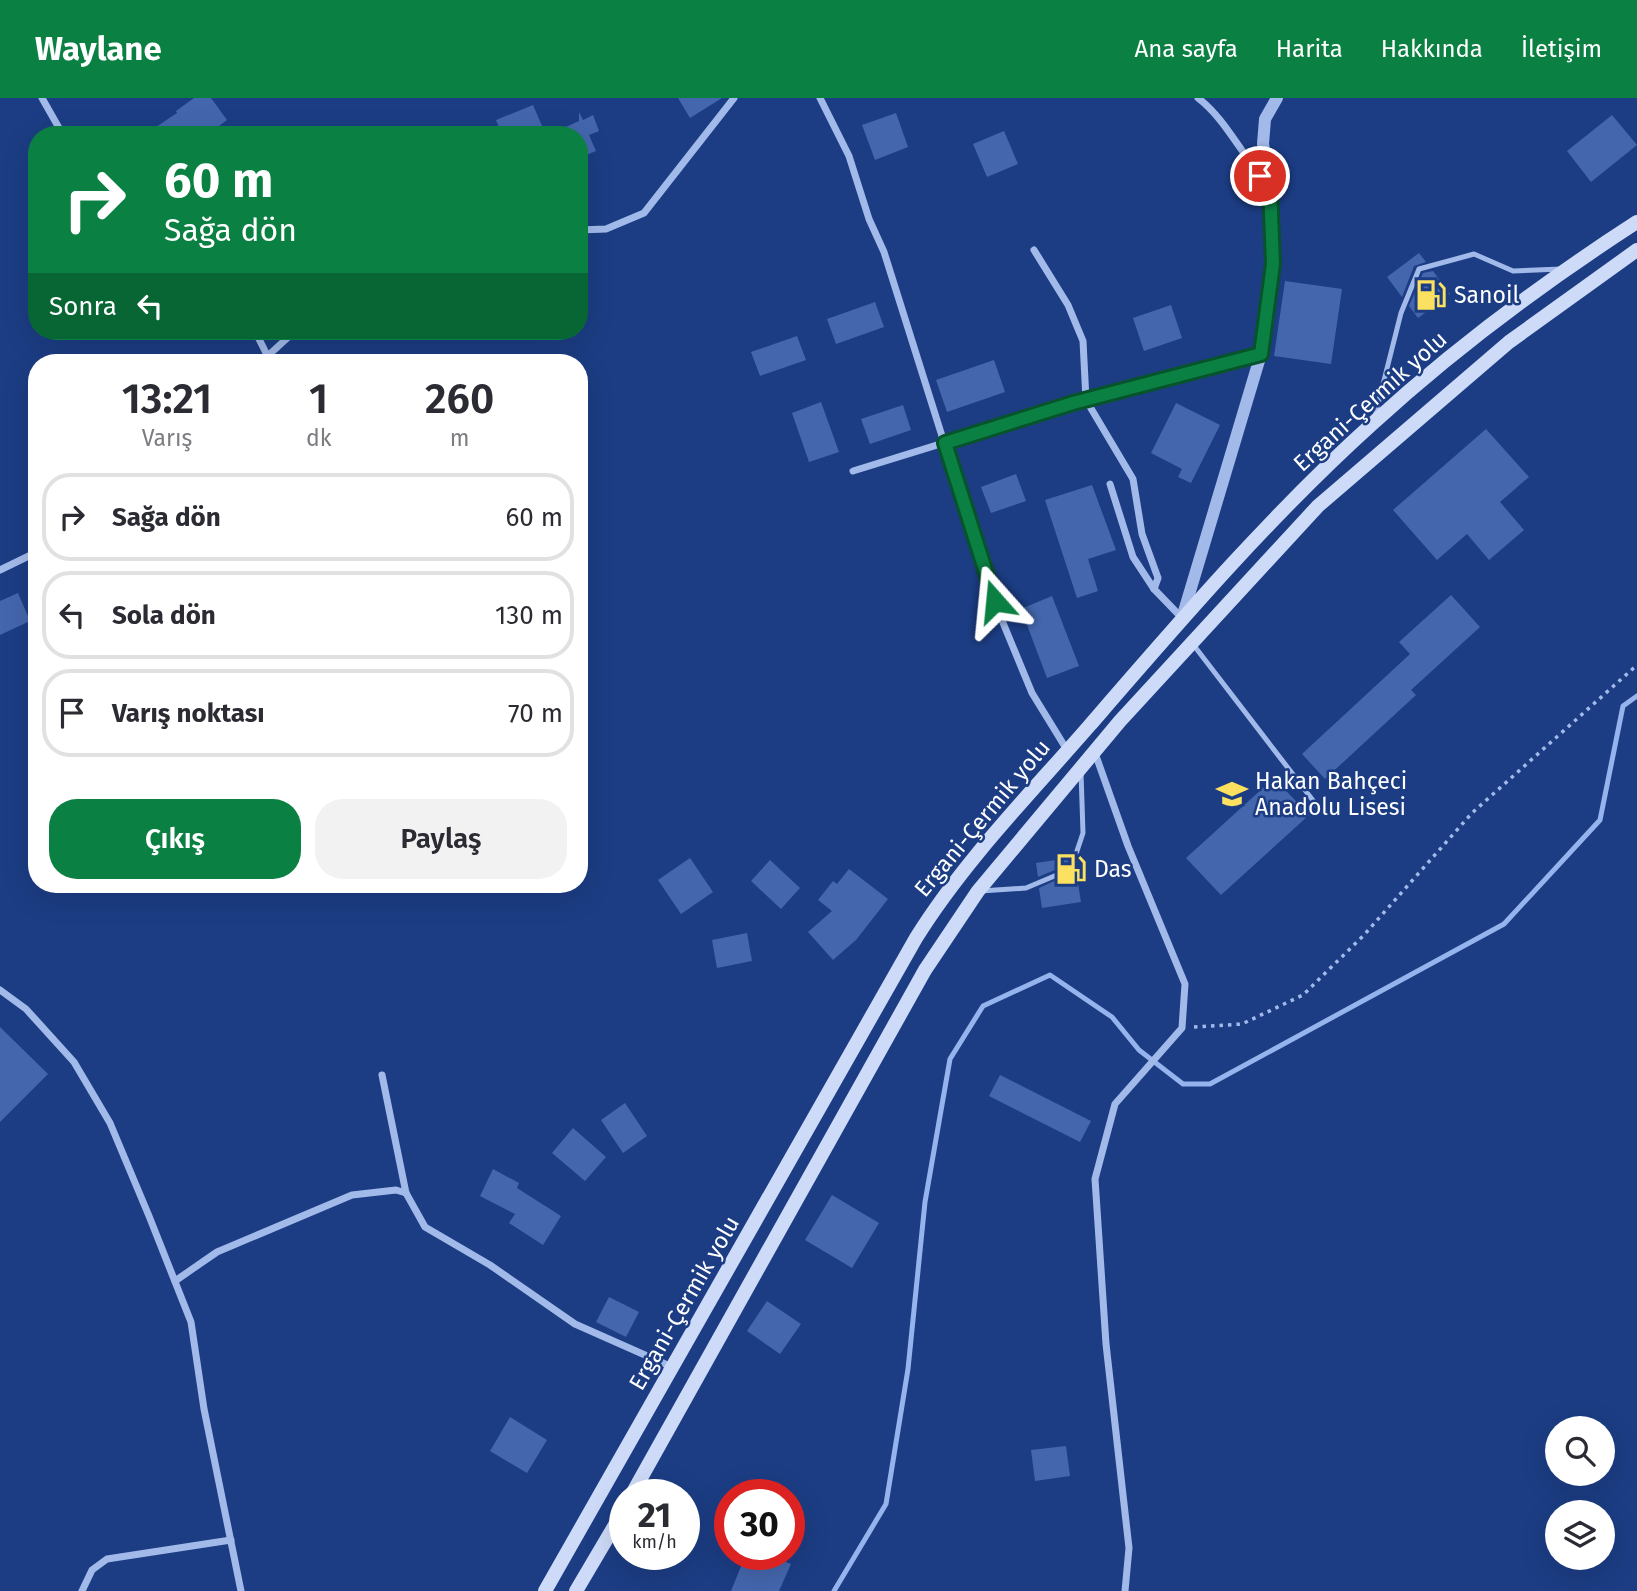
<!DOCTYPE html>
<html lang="tr">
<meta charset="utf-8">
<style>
:root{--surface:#fff;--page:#f2f2f3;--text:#2b2b33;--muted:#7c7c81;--line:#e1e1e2;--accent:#0b8043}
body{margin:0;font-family:"Fira Sans",sans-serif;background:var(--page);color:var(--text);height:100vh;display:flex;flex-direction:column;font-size:26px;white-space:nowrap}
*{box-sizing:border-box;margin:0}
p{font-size:23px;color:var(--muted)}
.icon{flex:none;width:38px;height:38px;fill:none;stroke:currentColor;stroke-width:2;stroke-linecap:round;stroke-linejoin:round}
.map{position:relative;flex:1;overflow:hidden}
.details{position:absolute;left:28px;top:256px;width:560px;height:539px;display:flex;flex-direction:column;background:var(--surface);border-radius:28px;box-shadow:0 7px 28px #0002}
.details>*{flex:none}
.guide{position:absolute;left:28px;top:28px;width:560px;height:214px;border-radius:28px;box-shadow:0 7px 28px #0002;background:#0b8043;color:#fff;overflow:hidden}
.tools{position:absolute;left:1545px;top:1318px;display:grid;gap:14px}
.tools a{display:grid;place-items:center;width:70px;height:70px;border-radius:50%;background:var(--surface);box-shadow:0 7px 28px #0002;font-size:35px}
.speed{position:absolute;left:609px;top:1381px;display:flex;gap:14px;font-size:35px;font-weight:700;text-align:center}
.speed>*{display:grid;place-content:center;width:91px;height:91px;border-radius:50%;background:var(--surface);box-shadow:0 7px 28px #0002;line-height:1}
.speed small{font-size:18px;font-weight:400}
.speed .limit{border:10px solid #d22;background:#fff;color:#111}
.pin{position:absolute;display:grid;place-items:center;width:60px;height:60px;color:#fff;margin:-30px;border:4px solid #fff;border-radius:50%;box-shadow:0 2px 7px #0007}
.me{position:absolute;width:77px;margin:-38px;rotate:342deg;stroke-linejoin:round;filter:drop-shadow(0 0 5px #0008)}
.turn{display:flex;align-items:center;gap:24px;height:147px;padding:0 21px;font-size:32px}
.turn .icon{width:91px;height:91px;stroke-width:2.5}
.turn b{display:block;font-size:49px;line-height:60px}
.then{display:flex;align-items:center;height:66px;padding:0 21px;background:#0003;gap:14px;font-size:26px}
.eta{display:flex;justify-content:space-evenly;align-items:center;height:119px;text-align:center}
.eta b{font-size:42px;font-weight:600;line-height:49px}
.primary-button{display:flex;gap:14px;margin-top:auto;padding:14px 21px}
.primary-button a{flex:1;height:80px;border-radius:28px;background:var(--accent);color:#fff;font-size:28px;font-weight:600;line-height:80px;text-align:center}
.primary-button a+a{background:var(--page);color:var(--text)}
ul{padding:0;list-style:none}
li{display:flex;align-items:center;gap:21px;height:88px;margin:0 14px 10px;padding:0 7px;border:4px solid var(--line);border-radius:28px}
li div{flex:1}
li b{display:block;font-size:26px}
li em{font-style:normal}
header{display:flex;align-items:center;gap:42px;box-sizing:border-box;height:98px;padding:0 35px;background:var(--accent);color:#fff}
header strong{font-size:33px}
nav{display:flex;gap:38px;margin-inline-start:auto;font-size:24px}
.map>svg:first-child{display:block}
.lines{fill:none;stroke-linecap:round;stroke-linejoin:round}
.stream{stroke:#95b3ec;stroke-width:5}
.building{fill:#4466ad}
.path{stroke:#a2baea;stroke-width:3.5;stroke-dasharray:3.5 5;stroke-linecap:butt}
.service{stroke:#a2baea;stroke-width:5}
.minor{stroke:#a2baea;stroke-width:7}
.tertiary{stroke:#a2baea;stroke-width:12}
.secondary{stroke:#cedbf8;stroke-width:14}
.route-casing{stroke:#07532c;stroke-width:18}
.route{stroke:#0b8043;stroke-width:12}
.labels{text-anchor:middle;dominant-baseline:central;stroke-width:5;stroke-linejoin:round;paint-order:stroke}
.poi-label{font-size:23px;fill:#fff;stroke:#1c3d84;text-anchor:start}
.street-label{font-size:23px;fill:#fff;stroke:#1c3d84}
</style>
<header>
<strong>Waylane</strong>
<nav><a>Ana sayfa</a><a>Harita</a><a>Hakkında</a><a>İletişim</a></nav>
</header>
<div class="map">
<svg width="1637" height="1493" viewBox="0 0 1637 1493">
<rect width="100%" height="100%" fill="#1c3d84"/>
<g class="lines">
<polyline class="stream" points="834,1493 886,1406 908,1271 925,1104 950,961 983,908 1050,877 1112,919 1139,952 1183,986 1210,986 1504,826 1600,722 1623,608 1637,598"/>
</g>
<g class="building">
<polygon points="194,0 211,0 227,22 207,37 144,37 177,15 176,13"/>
<polygon points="678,0 722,0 690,20"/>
<polygon points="533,7 546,37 502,37 496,22"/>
<polygon points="579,14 583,22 593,17 599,33 589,37 596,53 579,60 579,37 548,37 579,23"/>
<polygon points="896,15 908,49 875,62 862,27"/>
<polygon points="1612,17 1637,47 1591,84 1567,53"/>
<polygon points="1004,33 1018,66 987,79 973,46"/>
<polygon points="1419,155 1426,164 1414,168 1402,199 1387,179"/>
<polygon points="1433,173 1450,196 1418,220 1409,208 1423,175"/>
<polygon points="1285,183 1342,191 1331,266 1274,258"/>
<polygon points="875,204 884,229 836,246 827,221"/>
<polygon points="1171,207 1182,240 1144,253 1133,220"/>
<polygon points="797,238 806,262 760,278 751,254"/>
<polygon points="994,262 1005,294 947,314 936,282"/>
<polygon points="821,304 839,354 809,364 792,315"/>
<polygon points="1176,305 1220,327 1191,385 1178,379 1182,371 1151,355"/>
<polygon points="903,307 911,332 870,346 861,321"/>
<polygon points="1486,331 1529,379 1500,404 1524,432 1489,462 1467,436 1437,462 1393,412"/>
<polygon points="1016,376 1026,403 991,415 981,389"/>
<polygon points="1092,387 1116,452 1088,461 1098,493 1077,500 1045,402"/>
<polygon points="18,495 30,523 0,537 0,503"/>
<polygon points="1451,497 1480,529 1411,592 1416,597 1325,681 1302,656 1410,556 1399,544"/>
<polygon points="1052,498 1079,568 1047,580 1021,511"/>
<polygon points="1274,680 1309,717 1221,797 1186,760"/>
<polygon points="690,760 713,794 681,816 658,782"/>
<polygon points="1069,760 1067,767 1038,779 1036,765"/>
<polygon points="770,762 800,790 781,811 751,783"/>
<polygon points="849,771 888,801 856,842 833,862 808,834 832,813 818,802 833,783 837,786"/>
<polygon points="1076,773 1081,804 1042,810 1039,790"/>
<polygon points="747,835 752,863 717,870 712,842"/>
<polygon points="0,929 48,976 0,1024"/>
<polygon points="1000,977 1091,1023 1080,1044 989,998"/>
<polygon points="625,1005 647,1038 623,1055 601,1022"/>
<polygon points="573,1030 606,1059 585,1083 552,1055"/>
<polygon points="493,1071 519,1085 517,1090 561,1118 543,1147 509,1125 515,1116 480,1098"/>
<polygon points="832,1097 879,1125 852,1170 805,1142"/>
<polygon points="609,1199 639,1214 626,1239 596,1224"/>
<polygon points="767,1203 801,1226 780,1256 747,1233"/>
<polygon points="510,1319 547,1342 527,1375 490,1353"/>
<polygon points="1066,1348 1070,1378 1035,1383 1031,1352"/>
<polygon points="746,1456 767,1456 791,1466 779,1493 731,1493"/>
</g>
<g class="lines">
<polyline class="path" points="1194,929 1242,926 1303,897 1364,837 1472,715 1637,567"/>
<g class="service">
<polyline points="1375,318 1401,215 1419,171 1474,156 1513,173 1561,171"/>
<polyline points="1192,545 1318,709"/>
<polyline points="981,793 1026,790 1071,771 1083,735 1081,674"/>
</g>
<g class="minor">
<polyline points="42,0 63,37"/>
<polyline points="820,0 849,58 869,121 884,154 994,503 1032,595 1067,652"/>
<path d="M1198,0c30,23 45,61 72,88"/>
<polyline points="579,132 606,131 644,115 734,0"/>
<polyline points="1034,152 1068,207 1083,243 1086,302 1133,381 1142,436 1158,480 1154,491"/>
<polyline points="255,233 267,257"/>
<polyline points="261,264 295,233"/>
<polyline points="853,373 1073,305 1261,256"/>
<polyline points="1110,386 1133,459 1154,491 1182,520"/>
<polyline points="0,472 37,454"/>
<polyline points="1095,655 1128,748 1185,886 1182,930 1115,1006 1095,1081 1106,1246 1129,1450 1125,1493"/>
<polyline points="0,892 26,911 74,964 110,1025 149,1118 191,1224 204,1311 241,1493"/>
<polyline points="382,977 406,1095 425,1129 490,1167 575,1226 672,1269"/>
<polyline points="175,1183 217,1154 352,1097 396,1092 406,1095"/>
<polyline points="82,1493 92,1472 107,1461 231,1442"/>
</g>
<polyline class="tertiary" points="1182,520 1261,256 1273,166 1271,89 1263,46 1265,21 1277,0"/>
<g class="secondary">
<polyline points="632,1396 925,872 978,793 1120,623 1318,408 1509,244 1637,152"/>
<path d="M545,1493l371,-653c48,-77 114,-144 174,-213 90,-104 180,-209 282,-301 82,-75 172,-142 265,-202"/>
<polyline points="576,1493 625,1410"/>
</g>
</g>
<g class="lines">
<defs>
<polyline id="route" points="995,503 945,345 1073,305 1261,256 1273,166 1270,89 1260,78"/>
</defs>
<use href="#route" class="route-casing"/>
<use href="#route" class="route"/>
</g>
<defs>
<symbol id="fuel-bare" viewBox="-9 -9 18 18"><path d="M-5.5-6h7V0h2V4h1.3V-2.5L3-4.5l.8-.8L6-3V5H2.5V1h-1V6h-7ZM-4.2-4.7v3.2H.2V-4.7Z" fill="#fbe15f" stroke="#1c3d84" stroke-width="2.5" paint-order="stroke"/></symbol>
<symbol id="school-bare" viewBox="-9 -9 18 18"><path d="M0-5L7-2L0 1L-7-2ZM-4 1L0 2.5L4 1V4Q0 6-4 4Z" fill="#fbe15f" stroke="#1c3d84" stroke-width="2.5" paint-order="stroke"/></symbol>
</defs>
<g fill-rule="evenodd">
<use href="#fuel-bare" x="1409" y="175" width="44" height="44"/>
<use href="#school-bare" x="1210" y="674" width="44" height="44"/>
<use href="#fuel-bare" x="1049" y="749" width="44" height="44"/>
</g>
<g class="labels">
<g class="poi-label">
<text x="1454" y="197">Sanoil</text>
<text x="1255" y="683">Hakan Bahçeci<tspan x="1255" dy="26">Anadolu Lisesi</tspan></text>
<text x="1094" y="771">Das</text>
</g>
<g class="street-label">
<text transform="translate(1370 303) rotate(-42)">Ergani-Çermik yolu</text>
<text transform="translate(982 720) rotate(-50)">Ergani-Çermik yolu</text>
<text transform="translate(684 1205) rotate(-60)">Ergani-Çermik yolu</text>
</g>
</g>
</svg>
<div class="tools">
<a><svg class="icon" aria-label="search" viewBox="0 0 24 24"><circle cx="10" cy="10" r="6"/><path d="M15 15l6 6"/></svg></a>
<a><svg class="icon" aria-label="layers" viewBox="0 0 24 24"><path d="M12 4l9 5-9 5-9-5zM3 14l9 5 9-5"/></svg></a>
</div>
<div class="speed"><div>21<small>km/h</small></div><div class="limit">30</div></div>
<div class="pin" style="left:1260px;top:78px;background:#d93025"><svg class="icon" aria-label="arrive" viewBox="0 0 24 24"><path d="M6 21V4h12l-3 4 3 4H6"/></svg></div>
<svg class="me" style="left:995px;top:503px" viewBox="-20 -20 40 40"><path d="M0-17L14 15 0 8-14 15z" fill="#0b8043" stroke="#fff" stroke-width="4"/></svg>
<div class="guide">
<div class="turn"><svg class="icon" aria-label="right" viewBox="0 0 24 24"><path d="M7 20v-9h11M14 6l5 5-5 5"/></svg><div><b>60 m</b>Sağa dön</div></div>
<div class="then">Sonra<svg class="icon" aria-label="left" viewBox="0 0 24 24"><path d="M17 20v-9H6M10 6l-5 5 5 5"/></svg></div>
</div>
<section class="details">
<div class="eta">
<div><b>13:21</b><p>Varış</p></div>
<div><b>1</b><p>dk</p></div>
<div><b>260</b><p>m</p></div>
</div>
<ul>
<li><svg class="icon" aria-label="right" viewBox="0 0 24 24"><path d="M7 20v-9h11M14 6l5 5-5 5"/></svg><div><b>Sağa dön</b></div><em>60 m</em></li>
<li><svg class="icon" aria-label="left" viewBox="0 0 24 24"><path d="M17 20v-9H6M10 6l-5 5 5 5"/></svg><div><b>Sola dön</b></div><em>130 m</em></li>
<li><svg class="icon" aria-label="arrive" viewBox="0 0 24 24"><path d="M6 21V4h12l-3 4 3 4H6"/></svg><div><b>Varış noktası</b></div><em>70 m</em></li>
</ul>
<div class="primary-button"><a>Çıkış</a><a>Paylaş</a></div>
</section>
</div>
